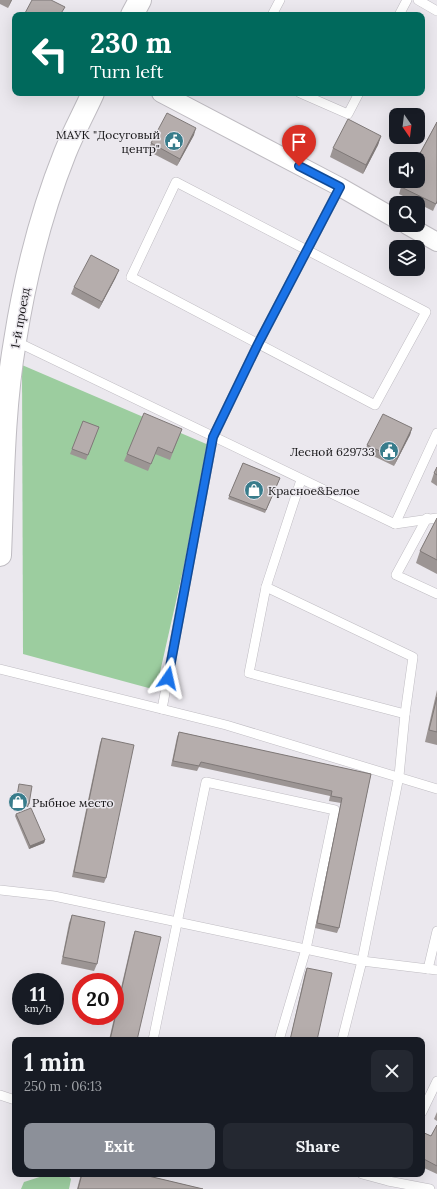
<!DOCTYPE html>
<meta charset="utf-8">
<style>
:root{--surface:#171b24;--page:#242831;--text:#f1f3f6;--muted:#9ea1a6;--accent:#8c9099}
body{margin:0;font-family:Lora,serif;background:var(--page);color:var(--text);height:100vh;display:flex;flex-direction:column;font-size:15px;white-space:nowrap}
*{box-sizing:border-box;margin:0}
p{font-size:13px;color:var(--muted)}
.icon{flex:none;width:22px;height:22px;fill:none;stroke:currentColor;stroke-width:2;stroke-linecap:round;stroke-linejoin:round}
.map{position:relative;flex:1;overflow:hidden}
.drawer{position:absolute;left:12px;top:1037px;width:413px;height:140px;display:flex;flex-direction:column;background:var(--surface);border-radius:8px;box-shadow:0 4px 16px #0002}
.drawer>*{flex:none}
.banner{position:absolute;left:12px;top:12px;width:413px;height:84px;border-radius:8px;box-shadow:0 4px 16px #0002;background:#00695c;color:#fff;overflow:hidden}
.needle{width:26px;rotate:166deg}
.tools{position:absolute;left:389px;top:108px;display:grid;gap:8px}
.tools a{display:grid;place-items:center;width:36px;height:36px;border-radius:8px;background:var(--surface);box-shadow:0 4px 16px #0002;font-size:20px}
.speed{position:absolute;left:12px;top:973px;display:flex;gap:8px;font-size:20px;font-weight:700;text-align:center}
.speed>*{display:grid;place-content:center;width:52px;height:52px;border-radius:50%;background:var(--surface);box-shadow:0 4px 16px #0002;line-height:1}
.speed small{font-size:10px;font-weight:400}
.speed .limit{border:6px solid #d22;background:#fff;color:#111}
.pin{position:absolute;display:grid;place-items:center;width:34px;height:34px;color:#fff;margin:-41px -17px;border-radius:50% 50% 50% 0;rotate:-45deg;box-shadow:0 0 4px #0007}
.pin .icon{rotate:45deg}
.me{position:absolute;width:44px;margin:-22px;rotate:11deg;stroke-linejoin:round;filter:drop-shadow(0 0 3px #0008)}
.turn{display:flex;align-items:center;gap:14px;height:84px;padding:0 12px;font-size:18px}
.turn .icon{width:52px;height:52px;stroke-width:2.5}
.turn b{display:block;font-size:28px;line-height:34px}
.round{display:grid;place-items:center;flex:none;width:42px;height:42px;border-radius:8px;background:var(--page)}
.summary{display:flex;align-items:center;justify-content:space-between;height:68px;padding:0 12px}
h1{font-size:24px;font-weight:700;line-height:30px}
.button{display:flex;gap:8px;margin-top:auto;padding:8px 12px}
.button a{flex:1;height:46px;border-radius:8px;background:var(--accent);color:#fff;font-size:16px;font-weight:700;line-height:46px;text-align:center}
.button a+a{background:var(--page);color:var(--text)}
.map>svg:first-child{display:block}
.green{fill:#9ccd9f}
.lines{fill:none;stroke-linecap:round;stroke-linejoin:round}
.service-casing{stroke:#bfbcc2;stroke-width:10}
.minor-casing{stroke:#bfbcc2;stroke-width:20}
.tertiary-casing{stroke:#bfbcc2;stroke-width:24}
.service{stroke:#fff;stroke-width:9}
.minor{stroke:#fff;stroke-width:18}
.tertiary{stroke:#fff;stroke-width:22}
.wall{fill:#9c9594}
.shaded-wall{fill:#7f7978}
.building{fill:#b5adac;stroke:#7f7978}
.route-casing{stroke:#114b97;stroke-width:10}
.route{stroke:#1a73e8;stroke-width:7}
.labels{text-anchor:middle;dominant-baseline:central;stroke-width:3;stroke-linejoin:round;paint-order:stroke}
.poi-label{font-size:12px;fill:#171618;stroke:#ebe8ee;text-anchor:end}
.street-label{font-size:12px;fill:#171618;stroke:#ebe8ee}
</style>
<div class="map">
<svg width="437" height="1189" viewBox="0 0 437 1189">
<rect width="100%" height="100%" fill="#ebe8ee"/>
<g class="green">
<polygon points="22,365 211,446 156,690 23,654"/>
<polygon points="49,1174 67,1174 71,1179 69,1189 21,1189 24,1182"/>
</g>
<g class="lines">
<defs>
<g id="service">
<polyline points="418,0 437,11"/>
<polyline points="272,15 280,0"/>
<polyline points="399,15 407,0"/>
<polyline points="300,93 348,114 359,93"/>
<polygon points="176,182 426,312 375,405 131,277"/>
<polyline points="15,341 395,524 437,518"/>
<polyline points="301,480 266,587 249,673 405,714"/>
<polyline points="427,518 396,575 437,594"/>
<polyline points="395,524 437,433"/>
<polyline points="266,587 413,657 405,714 399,776 362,961 342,1040"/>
<polyline points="0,669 226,725 437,789"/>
<polyline points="162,709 213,437 258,344 340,187"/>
<polyline points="0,890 54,896 362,961 437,970"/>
<polyline points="428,969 437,931"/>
<polyline points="153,1040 206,782 335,810 306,949 279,1040"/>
<polyline points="0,1095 15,1100"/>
<polyline points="422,1112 437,1081"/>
<polyline points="362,1174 388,1181 430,1189"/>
</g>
<g id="minor">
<polyline points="161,93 340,187 396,219"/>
<polyline points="407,225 437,242"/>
</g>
<g id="tertiary">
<polyline points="132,15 140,0"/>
<path d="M0,555c3,-71 3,-144 15,-214 10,-64 26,-128 50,-188 8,-20 19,-40 28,-60"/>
</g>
</defs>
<use href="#service" class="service-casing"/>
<use href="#minor" class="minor-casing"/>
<use href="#tertiary" class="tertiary-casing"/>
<use href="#service" class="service"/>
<use href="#minor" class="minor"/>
<use href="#tertiary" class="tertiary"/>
</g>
<g class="wall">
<polygon points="0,0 12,0 8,8 0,4"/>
<polygon points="437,122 437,202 433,211 399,194 401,187"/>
<polygon points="194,135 177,166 148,151 151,143"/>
<polygon points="381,136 378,145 363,174 330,157 333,148"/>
<polygon points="116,277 99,309 71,294 74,287"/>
<polygon points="83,421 99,427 86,460 70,454"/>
<polygon points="412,428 410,435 394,466 365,452 367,445"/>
<polygon points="182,429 170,460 155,454 148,471 124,461 127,454"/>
<polygon points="243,463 280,478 265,513 228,499"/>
<polygon points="437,467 437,486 431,482 434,473"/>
<polygon points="437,518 437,574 416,563 420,551"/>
<polygon points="437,690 437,745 425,742"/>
<polygon points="179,732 371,774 339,928 337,933 315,928 341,803 329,801 330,796 199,767 197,771 171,766 177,737"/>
<polygon points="102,738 106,878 104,883 72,877 100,743"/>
<polygon points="16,814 45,840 44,843 29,849 15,816"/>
<polygon points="72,915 97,964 94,971 61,964 69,923"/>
<polygon points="135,931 137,1040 109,1040 133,936"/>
<polygon points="307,968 317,1040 290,1040 305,973"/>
<polygon points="437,1112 437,1121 434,1119"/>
<polygon points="437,1125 437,1174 422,1167 422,1132 431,1136"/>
<polygon points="81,1174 140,1174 203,1189 77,1189"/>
</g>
<g class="shaded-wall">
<polygon points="11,0 12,0 8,8"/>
<polygon points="196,128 194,135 177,166 180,159"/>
<polygon points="381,136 378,145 363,174 366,165"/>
<polygon points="119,270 116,277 99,309 102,302"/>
<polygon points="412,428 410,435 394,466 397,459"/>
<polygon points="16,802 29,804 28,807 15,805"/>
<polygon points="45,840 44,843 29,849 30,846"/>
</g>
<g class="building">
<polygon points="32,0 51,0 65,7 60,15 24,15"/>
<polygon points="167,113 196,128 180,159 151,143"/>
<polygon points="348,119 381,136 366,165 333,148"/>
<polygon points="437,122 437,201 436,204 401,187 405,181 418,181 418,159 417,159"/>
<polygon points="91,255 119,270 102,302 74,287"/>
<polygon points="144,413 182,429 172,453 158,447 151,464 127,454"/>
<polygon points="383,414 412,428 397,459 367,445"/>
<polygon points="83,421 99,427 88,455 72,449"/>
<polygon points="243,463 280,478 266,510 229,496"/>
<polygon points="437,467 437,475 434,473"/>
<polygon points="437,518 437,560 420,551"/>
<polygon points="437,697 437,732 429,730"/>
<polygon points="179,732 371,774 339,928 317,923 342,798 331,796 332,791 201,762 199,766 173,761"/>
<polygon points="102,738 134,745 106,878 74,872"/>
<polygon points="19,784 32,786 29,804 16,802"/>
<polygon points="31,808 45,840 30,846 16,814"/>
<polygon points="72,915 105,922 97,964 63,957"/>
<polygon points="135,931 161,937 137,1040 110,1040"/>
<polygon points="307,968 332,973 317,1040 290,1040"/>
<polygon points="437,1125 437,1166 422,1158 422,1132 431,1136"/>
<polygon points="82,1174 140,1174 203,1189 78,1189"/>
</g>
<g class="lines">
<defs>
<polyline id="route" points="168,678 213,437 258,344 340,187 299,166"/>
</defs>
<use href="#route" class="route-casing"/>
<use href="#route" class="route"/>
</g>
<defs>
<symbol id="civic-disc" viewBox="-11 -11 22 22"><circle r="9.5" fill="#387c8b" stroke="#ebe8ee"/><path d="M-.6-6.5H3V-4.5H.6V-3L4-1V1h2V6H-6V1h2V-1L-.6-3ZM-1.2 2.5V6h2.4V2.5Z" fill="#fff"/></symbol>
<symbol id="shop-disc" viewBox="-11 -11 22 22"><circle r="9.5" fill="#387c8b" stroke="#ebe8ee"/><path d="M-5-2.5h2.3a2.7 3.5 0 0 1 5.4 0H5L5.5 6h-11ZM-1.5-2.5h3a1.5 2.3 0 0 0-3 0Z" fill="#fff"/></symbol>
</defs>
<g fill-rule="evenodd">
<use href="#civic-disc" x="163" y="130" width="22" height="22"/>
<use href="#civic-disc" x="378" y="440" width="22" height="22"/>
<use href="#shop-disc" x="243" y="479" width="22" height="22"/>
<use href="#shop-disc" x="7" y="791" width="22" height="22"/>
</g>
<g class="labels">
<g class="poi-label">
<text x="160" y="134">МАУК "Досуговый<tspan x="160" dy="14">центр"</tspan></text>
<text x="375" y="451">Лесной 629733</text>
<text x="268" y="490" text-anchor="start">Красное&amp;Белое</text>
<text x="32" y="802" text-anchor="start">Рыбное место</text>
</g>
<g class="street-label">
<text transform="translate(20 318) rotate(-80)">1-й проезд</text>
</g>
</g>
</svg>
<div class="tools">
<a><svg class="needle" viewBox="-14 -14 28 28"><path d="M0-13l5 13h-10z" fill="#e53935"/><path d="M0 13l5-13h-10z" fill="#9ea1a6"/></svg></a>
<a><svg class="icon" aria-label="sound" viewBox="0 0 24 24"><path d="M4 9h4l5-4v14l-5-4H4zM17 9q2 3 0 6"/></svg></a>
<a><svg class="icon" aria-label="search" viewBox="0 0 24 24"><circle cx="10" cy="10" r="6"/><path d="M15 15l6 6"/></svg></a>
<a><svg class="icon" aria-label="layers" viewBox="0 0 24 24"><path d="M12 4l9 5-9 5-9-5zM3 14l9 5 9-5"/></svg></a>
</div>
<div class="speed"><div>11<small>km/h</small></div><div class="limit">20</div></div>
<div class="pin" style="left:299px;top:166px;background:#d93025"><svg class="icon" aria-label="arrive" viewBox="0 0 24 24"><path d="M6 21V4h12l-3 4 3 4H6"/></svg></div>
<svg class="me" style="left:168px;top:678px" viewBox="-20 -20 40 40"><path d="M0-17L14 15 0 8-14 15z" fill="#1a73e8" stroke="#fff" stroke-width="4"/></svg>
<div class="banner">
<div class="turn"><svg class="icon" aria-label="left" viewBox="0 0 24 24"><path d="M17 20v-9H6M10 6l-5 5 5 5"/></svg><div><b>230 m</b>Turn left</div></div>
</div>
<section class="drawer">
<div class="summary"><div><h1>1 min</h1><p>250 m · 06:13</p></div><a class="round"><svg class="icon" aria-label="close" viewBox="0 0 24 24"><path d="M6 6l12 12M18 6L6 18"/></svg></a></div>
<div class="button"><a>Exit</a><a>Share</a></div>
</section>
</div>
